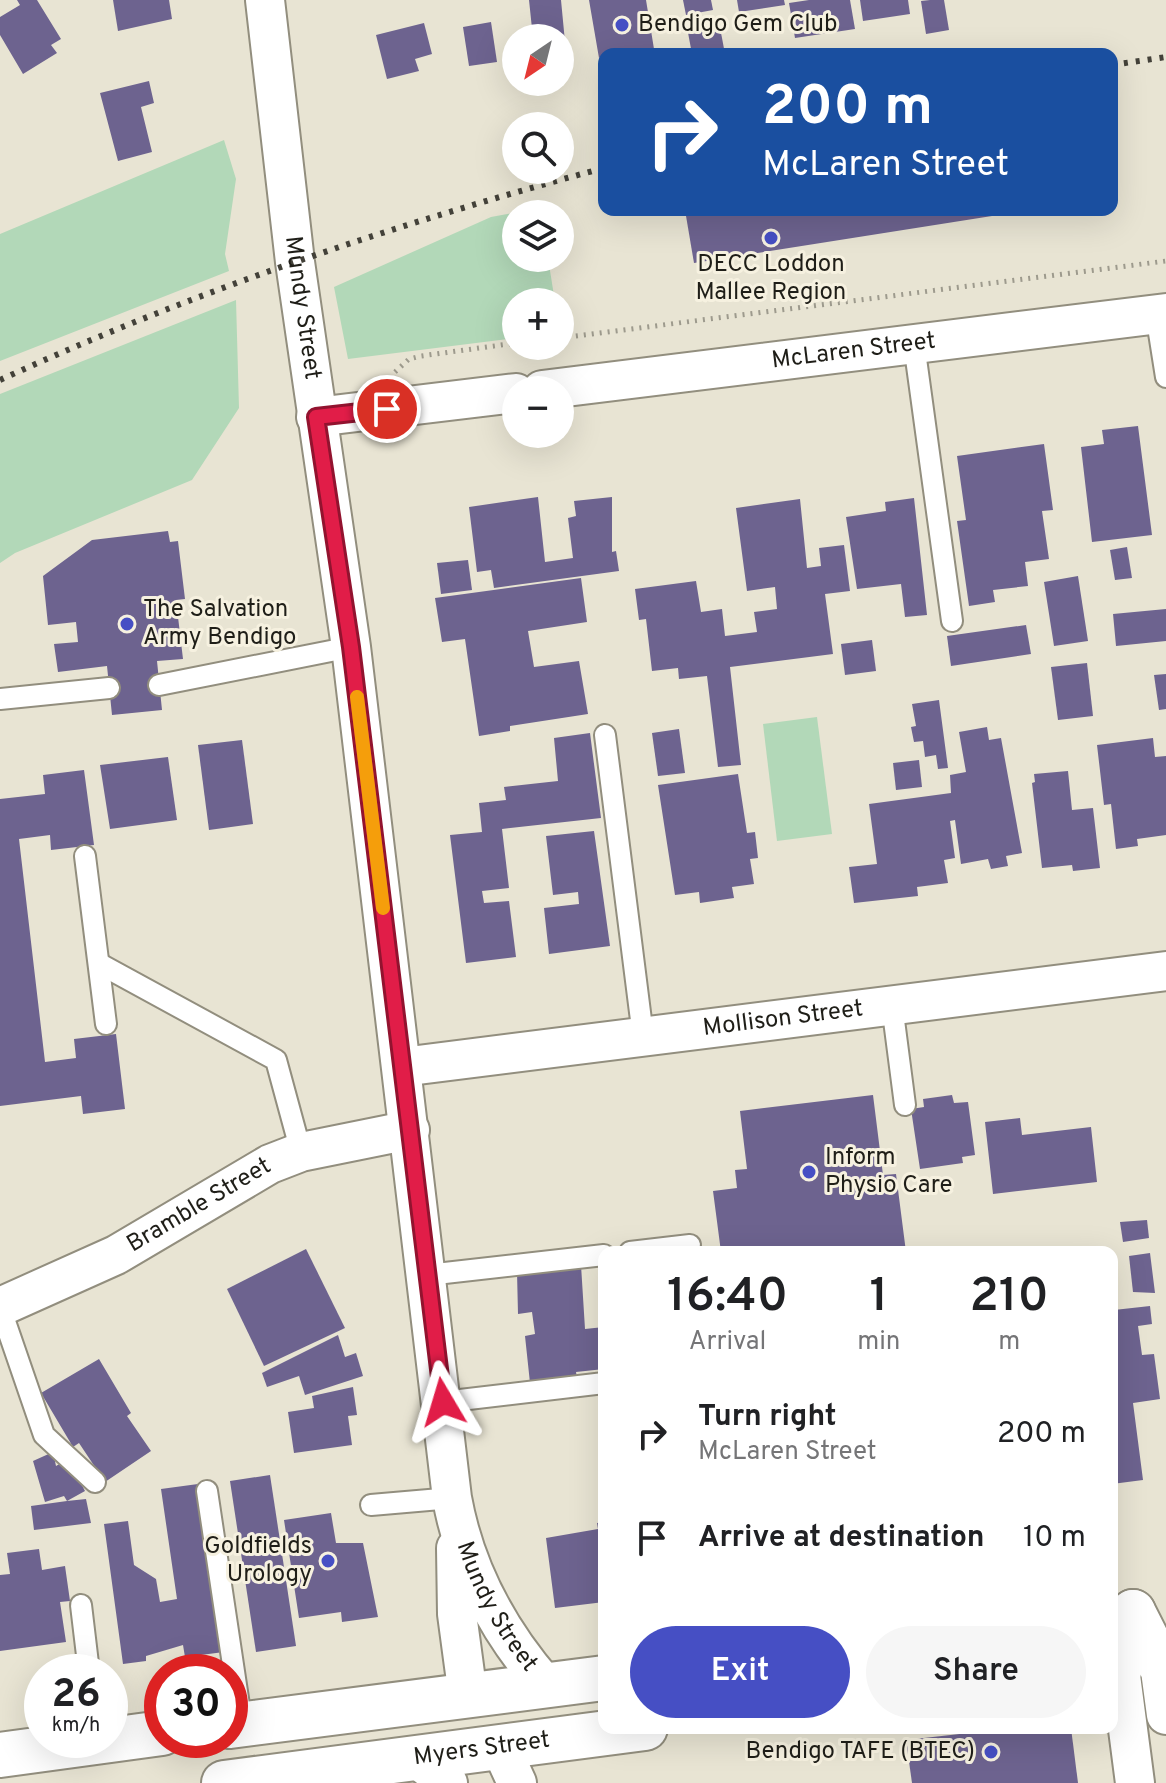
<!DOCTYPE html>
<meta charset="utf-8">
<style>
:root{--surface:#fff;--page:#f6f6f6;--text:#202124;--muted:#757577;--accent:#464fc4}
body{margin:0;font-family:Overpass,sans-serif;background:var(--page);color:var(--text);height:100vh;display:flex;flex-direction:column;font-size:30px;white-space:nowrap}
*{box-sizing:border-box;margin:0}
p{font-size:26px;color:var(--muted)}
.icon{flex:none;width:44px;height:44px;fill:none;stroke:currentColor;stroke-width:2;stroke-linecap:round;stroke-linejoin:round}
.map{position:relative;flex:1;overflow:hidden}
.side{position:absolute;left:598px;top:1246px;width:520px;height:488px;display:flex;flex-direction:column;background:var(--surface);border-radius:16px;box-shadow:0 8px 32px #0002}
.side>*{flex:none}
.banner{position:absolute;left:598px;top:48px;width:520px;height:168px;border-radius:16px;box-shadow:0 8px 32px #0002;background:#1a4fa0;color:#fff;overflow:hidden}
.needle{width:52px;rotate:215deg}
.controls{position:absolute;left:502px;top:24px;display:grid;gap:16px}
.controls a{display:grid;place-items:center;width:72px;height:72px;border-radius:50%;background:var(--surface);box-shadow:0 8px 32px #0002;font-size:40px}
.speed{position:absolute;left:24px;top:1654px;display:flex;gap:16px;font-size:40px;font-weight:700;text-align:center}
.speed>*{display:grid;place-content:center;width:104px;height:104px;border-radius:50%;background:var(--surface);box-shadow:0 8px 32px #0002;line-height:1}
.speed small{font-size:20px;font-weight:400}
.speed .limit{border:12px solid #d22;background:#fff;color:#111}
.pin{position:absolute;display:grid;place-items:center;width:68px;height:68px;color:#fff;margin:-34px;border:4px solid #fff;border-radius:50%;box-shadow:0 2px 8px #0007}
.me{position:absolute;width:88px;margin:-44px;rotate:353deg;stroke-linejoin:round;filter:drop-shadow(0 0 6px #0008)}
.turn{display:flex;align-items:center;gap:28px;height:168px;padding:0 32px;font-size:36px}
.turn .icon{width:104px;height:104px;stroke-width:2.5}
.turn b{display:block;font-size:56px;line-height:68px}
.eta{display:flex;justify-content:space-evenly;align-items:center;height:136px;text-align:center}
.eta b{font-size:48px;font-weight:600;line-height:56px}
.button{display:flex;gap:16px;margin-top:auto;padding:16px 32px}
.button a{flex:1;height:92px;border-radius:48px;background:var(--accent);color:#fff;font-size:32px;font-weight:600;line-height:92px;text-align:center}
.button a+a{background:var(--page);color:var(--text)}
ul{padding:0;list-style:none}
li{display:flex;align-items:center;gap:24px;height:104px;padding:0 32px}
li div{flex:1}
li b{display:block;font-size:30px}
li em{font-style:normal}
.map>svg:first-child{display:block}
.green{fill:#b2d8b8}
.building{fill:#6d638f}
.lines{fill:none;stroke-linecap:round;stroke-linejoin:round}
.lane-casing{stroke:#928e7e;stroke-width:24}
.street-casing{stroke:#928e7e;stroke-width:42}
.secondary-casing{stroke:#928e7e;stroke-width:48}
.path{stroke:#9d9a8d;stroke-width:5;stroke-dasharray:2 6;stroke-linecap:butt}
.lane{stroke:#fff;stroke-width:20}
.street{stroke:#fff;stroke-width:38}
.secondary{stroke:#fff;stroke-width:44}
.rail{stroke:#434139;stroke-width:6;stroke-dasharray:4 8;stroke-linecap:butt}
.route-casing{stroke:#92132f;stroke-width:20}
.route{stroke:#e11d48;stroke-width:14}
.slow{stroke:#f59e0b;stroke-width:14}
.poi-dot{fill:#464fc4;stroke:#f6f1e0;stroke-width:3}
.labels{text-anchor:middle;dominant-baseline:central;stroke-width:6;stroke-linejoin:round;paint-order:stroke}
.poi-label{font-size:24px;fill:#1f1e18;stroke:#f6f1e0;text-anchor:start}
.street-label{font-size:24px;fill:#1f1e18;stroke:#f6f1e0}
</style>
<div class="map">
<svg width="1166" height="1783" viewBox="0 0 1166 1783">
<rect width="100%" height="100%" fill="#e8e4d3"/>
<g class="green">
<polygon points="224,140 236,179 225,254 229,271 0,361 0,234"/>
<polygon points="541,208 542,214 516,214 516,258 548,258 555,302 516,302 516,338 348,359 334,287 491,217"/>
<polygon points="236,300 239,408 192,480 15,553 0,563 0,394"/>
<polygon points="817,717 832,834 777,841 763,724"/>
</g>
<g class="building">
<polygon points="17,0 37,0 61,39 51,45 57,53 23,74 0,35 0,17 20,5"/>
<polygon points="113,0 169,0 172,19 118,31"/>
<polygon points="529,0 561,0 565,42 560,42 560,38 533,38"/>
<polygon points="589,0 646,0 654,49 604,54 599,58"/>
<polygon points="683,0 711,0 713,10 686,15"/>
<polygon points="737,0 784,0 785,5 739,12"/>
<polygon points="809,0 850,0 855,29 795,38 789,3"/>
<polygon points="860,0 908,0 910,14 863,21"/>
<polygon points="930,0 944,0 949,30 926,34 921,1"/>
<polygon points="718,17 725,54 692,54 686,22"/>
<polygon points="491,22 497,62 469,66 463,27"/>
<polygon points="424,23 432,54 415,59 419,71 387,79 376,35"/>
<polygon points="149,81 154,103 141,107 152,152 118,161 100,93"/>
<polygon points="685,210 1011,210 1011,213 694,263"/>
<polygon points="1138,426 1152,535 1092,542 1081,447 1104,444 1102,430"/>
<polygon points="1044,444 1053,510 1042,511 1049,559 1025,562 1028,586 993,590 995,602 969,606 957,521 966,520 957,456"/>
<polygon points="538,497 545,562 573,558 568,518 576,516 574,501 612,497 612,552 616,551 619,571 494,588 491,570 477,572 469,507"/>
<polygon points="914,498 927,615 905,617 901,584 857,589 846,517 886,511 885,502"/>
<polygon points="800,499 807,568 821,566 819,548 844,545 850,591 825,594 833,654 730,667 741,765 718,767 707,676 679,679 678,668 652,671 646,619 639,620 635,589 696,581 701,612 722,609 725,636 757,632 754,612 777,609 775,587 747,591 736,508"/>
<polygon points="168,531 170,542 178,541 185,599 176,600 183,659 157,661 162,710 112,715 107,666 58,672 54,644 78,642 76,622 48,625 43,576 92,540"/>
<polygon points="1127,547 1132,578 1115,580 1110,550"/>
<polygon points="468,560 472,590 441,594 437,563"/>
<polygon points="1078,576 1088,641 1054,646 1044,582"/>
<polygon points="581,578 587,622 528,631 534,667 579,661 588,714 510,726 510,731 479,736 465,639 442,642 435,598"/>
<polygon points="1166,609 1166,641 1116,646 1113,614"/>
<polygon points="1026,625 1031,654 951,666 947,636"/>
<polygon points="872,640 876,671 845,675 841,644"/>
<polygon points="1087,663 1093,716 1058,720 1051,667"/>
<polygon points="1166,674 1166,709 1159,710 1154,675"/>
<polygon points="939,700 948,768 938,769 936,755 925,757 923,741 914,742 911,727 916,726 912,704"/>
<polygon points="987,727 989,740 1001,738 1022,853 1006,856 1008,866 991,869 988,859 961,864 955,820 950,821 955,858 944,860 948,883 917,887 918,896 854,903 849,867 877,864 869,804 951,793 950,775 966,772 959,732"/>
<polygon points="679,729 685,773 658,776 652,733"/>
<polygon points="590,733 601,818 502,829 509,888 482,891 484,903 509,901 516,957 466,963 450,835 482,832 479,803 506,800 504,787 558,781 554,738"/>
<polygon points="1153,738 1155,757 1166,756 1166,835 1137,839 1138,846 1116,849 1111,804 1104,805 1097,745"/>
<polygon points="242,740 253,824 209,830 198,745"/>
<polygon points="168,757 177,820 110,829 100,765"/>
<polygon points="919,760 922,787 896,790 893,763"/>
<polygon points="84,770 94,845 51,850 50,835 19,839 45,1062 76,1058 74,1039 116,1034 125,1109 83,1114 81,1096 0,1106 0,799 45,794 43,775"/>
<polygon points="1068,771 1072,810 1093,808 1100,868 1073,871 1072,865 1042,868 1032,783 1035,782 1034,774"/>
<polygon points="738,774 747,833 755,832 758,858 750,859 754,884 732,887 734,898 700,903 699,892 675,895 658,785"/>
<polygon points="594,831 610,946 549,954 544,908 579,904 578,892 553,895 546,836"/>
<polygon points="873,1095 883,1175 896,1174 906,1252 721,1252 713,1191 737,1188 735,1170 747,1169 740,1111"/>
<polygon points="952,1095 954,1103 968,1102 975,1155 962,1157 963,1163 920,1169 911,1109 924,1107 923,1099"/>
<polygon points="1020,1118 1022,1135 1091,1127 1097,1182 993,1194 985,1122"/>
<polygon points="1147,1220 1149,1238 1123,1242 1120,1222"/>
<polygon points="306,1249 345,1328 264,1366 227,1289"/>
<polygon points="1150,1253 1155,1293 1133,1292 1129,1256"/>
<polygon points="581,1265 585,1329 604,1327 604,1369 576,1372 577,1378 530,1383 525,1336 535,1334 532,1312 518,1314 517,1272"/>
<polygon points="1150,1306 1152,1324 1138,1326 1142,1355 1154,1354 1160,1399 1133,1403 1143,1480 1112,1484 1114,1310"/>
<polygon points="338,1335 345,1357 356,1353 363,1376 305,1395 299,1376 267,1387 262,1373"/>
<polygon points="99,1359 131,1413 127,1416 151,1451 105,1482 79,1443 73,1447 41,1393"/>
<polygon points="353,1387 357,1415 348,1416 352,1445 294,1453 288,1412 314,1408 312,1396"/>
<polygon points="53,1452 56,1466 68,1459 85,1491 67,1501 86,1499 91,1523 34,1530 31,1506 67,1501 64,1496 45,1502 33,1461"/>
<polygon points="270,1475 296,1646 256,1652 230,1481"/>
<polygon points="198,1484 224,1652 185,1657 183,1645 146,1656 146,1661 123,1664 104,1524 128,1521 134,1565 156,1579 160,1602 177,1599 161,1489"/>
<polygon points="331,1513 336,1543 363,1543 378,1617 342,1622 341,1612 299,1618 284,1520"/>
<polygon points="604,1522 604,1602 555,1608 546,1538 598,1529 597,1523"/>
<polygon points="39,1549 42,1570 65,1566 70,1601 60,1602 66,1642 0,1651 0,1575 10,1574 7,1553"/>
<polygon points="1013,1728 1071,1728 1078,1783 912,1783 906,1740"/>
</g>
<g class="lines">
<defs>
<g id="lane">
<polyline points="1156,314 1166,377"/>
<polyline points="914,344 952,621"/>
<polyline points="159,685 351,647"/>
<polyline points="0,699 109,688"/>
<polyline points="605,735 643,1036"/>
<polyline points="85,856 106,1024"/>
<polyline points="100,964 276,1060 301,1152"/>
<polyline points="892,1005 905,1105"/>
<polyline points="630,1252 690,1245"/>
<polyline points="427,1275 604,1255"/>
<polyline points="0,1307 44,1435 95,1482"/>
<polyline points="443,1402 604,1383"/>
<polyline points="207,1491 242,1725"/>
<polyline points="371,1505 452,1498"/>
<polyline points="81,1605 89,1672"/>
</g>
<g id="street">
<path id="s1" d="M265,0l30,262 56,385 101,851c13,72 46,133 94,188"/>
<path id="s2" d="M542,390l624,-77"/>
<polyline points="316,417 516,393"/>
<path id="s3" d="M402,1067l764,-96"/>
<path id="s4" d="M0,1307l116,-52 154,-91 31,-12 109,-22"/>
<polyline points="456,1548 457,1614 468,1696"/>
<polyline points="1159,1663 1166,1715"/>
<polyline points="1120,1668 1135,1783"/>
<polyline points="500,1746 517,1783"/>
<polyline points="416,1758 448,1783"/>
</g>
<g id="secondary">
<polyline points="1133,1612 1159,1663"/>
<polyline points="1120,1668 1133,1612"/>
<polyline points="230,1726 604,1678"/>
<polyline points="0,1755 162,1733"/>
<path id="s5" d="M224,1783l421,-55"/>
</g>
</defs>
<use href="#lane" class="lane-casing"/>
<use href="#street" class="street-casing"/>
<use href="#secondary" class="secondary-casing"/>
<g class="path">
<polyline points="560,338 1166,261"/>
<polyline points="395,372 409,359 421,356 516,343"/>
</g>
<use href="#lane" class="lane"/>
<use href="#street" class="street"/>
<use href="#secondary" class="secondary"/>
<g class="rail">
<polyline points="1112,65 1166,57"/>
<path d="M0,380c194,-89 398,-157 604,-212"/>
</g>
</g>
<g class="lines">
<defs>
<polyline id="route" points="387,409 316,417 351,647 443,1402"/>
</defs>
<use href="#route" class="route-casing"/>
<use href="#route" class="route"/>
<polyline class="slow" points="357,697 383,908"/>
</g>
<g class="poi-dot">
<circle cx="622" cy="25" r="8"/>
<circle cx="771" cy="238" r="8"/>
<circle cx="127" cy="624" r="8"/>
<circle cx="809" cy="1172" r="8"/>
<circle cx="328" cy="1561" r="8"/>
<circle cx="991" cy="1752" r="8"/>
</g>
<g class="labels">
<g class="poi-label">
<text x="638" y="25">Bendigo Gem Club</text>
<text x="771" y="265" text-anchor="middle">DECC Loddon<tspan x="771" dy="28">Mallee Region</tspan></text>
<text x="143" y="610">The Salvation<tspan x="143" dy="28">Army Bendigo</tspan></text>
<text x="825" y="1158">Inform<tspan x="825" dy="28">Physio Care</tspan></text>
<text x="312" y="1547" text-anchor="end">Goldfields<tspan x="312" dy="28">Urology</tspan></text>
<text x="975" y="1752" text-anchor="end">Bendigo TAFE (BTEC)</text>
</g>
<g class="street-label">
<text stroke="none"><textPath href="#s1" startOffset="310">Mundy Street</textPath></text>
<text stroke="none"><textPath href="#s2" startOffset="314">McLaren Street</textPath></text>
<text stroke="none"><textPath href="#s3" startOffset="384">Mollison Street</textPath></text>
<text stroke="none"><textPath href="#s4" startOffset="224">Bramble Street</textPath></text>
<text stroke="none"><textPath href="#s1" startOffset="1628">Mundy Street</textPath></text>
<text stroke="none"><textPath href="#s5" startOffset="260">Myers Street</textPath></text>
</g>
</g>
</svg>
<div class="controls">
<a><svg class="needle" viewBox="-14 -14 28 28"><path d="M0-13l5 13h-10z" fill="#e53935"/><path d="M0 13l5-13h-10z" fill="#757577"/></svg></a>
<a><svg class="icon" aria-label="search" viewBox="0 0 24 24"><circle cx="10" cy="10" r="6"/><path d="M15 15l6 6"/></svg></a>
<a><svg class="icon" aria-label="layers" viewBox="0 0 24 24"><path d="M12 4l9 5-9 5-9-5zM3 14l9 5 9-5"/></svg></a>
<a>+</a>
<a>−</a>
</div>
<div class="speed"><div>26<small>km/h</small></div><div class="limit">30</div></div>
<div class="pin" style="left:387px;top:409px;background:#d93025"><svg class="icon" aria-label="arrive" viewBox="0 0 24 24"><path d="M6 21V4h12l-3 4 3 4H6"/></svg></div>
<svg class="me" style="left:443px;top:1402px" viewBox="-20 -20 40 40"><path d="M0-17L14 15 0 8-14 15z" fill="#e11d48" stroke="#fff" stroke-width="4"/></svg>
<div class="banner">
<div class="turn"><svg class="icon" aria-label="right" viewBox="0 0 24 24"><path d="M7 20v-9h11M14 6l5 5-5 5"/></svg><div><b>200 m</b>McLaren Street</div></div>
</div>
<section class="side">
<div class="eta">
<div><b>16:40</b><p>Arrival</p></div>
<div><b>1</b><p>min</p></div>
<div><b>210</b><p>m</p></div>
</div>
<ul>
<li><svg class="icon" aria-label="right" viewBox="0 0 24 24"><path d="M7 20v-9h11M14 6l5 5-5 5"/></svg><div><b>Turn right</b><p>McLaren Street</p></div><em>200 m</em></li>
<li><svg class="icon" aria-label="arrive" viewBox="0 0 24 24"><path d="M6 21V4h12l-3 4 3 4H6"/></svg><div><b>Arrive at destination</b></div><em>10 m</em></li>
</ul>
<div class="button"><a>Exit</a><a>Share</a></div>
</section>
</div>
